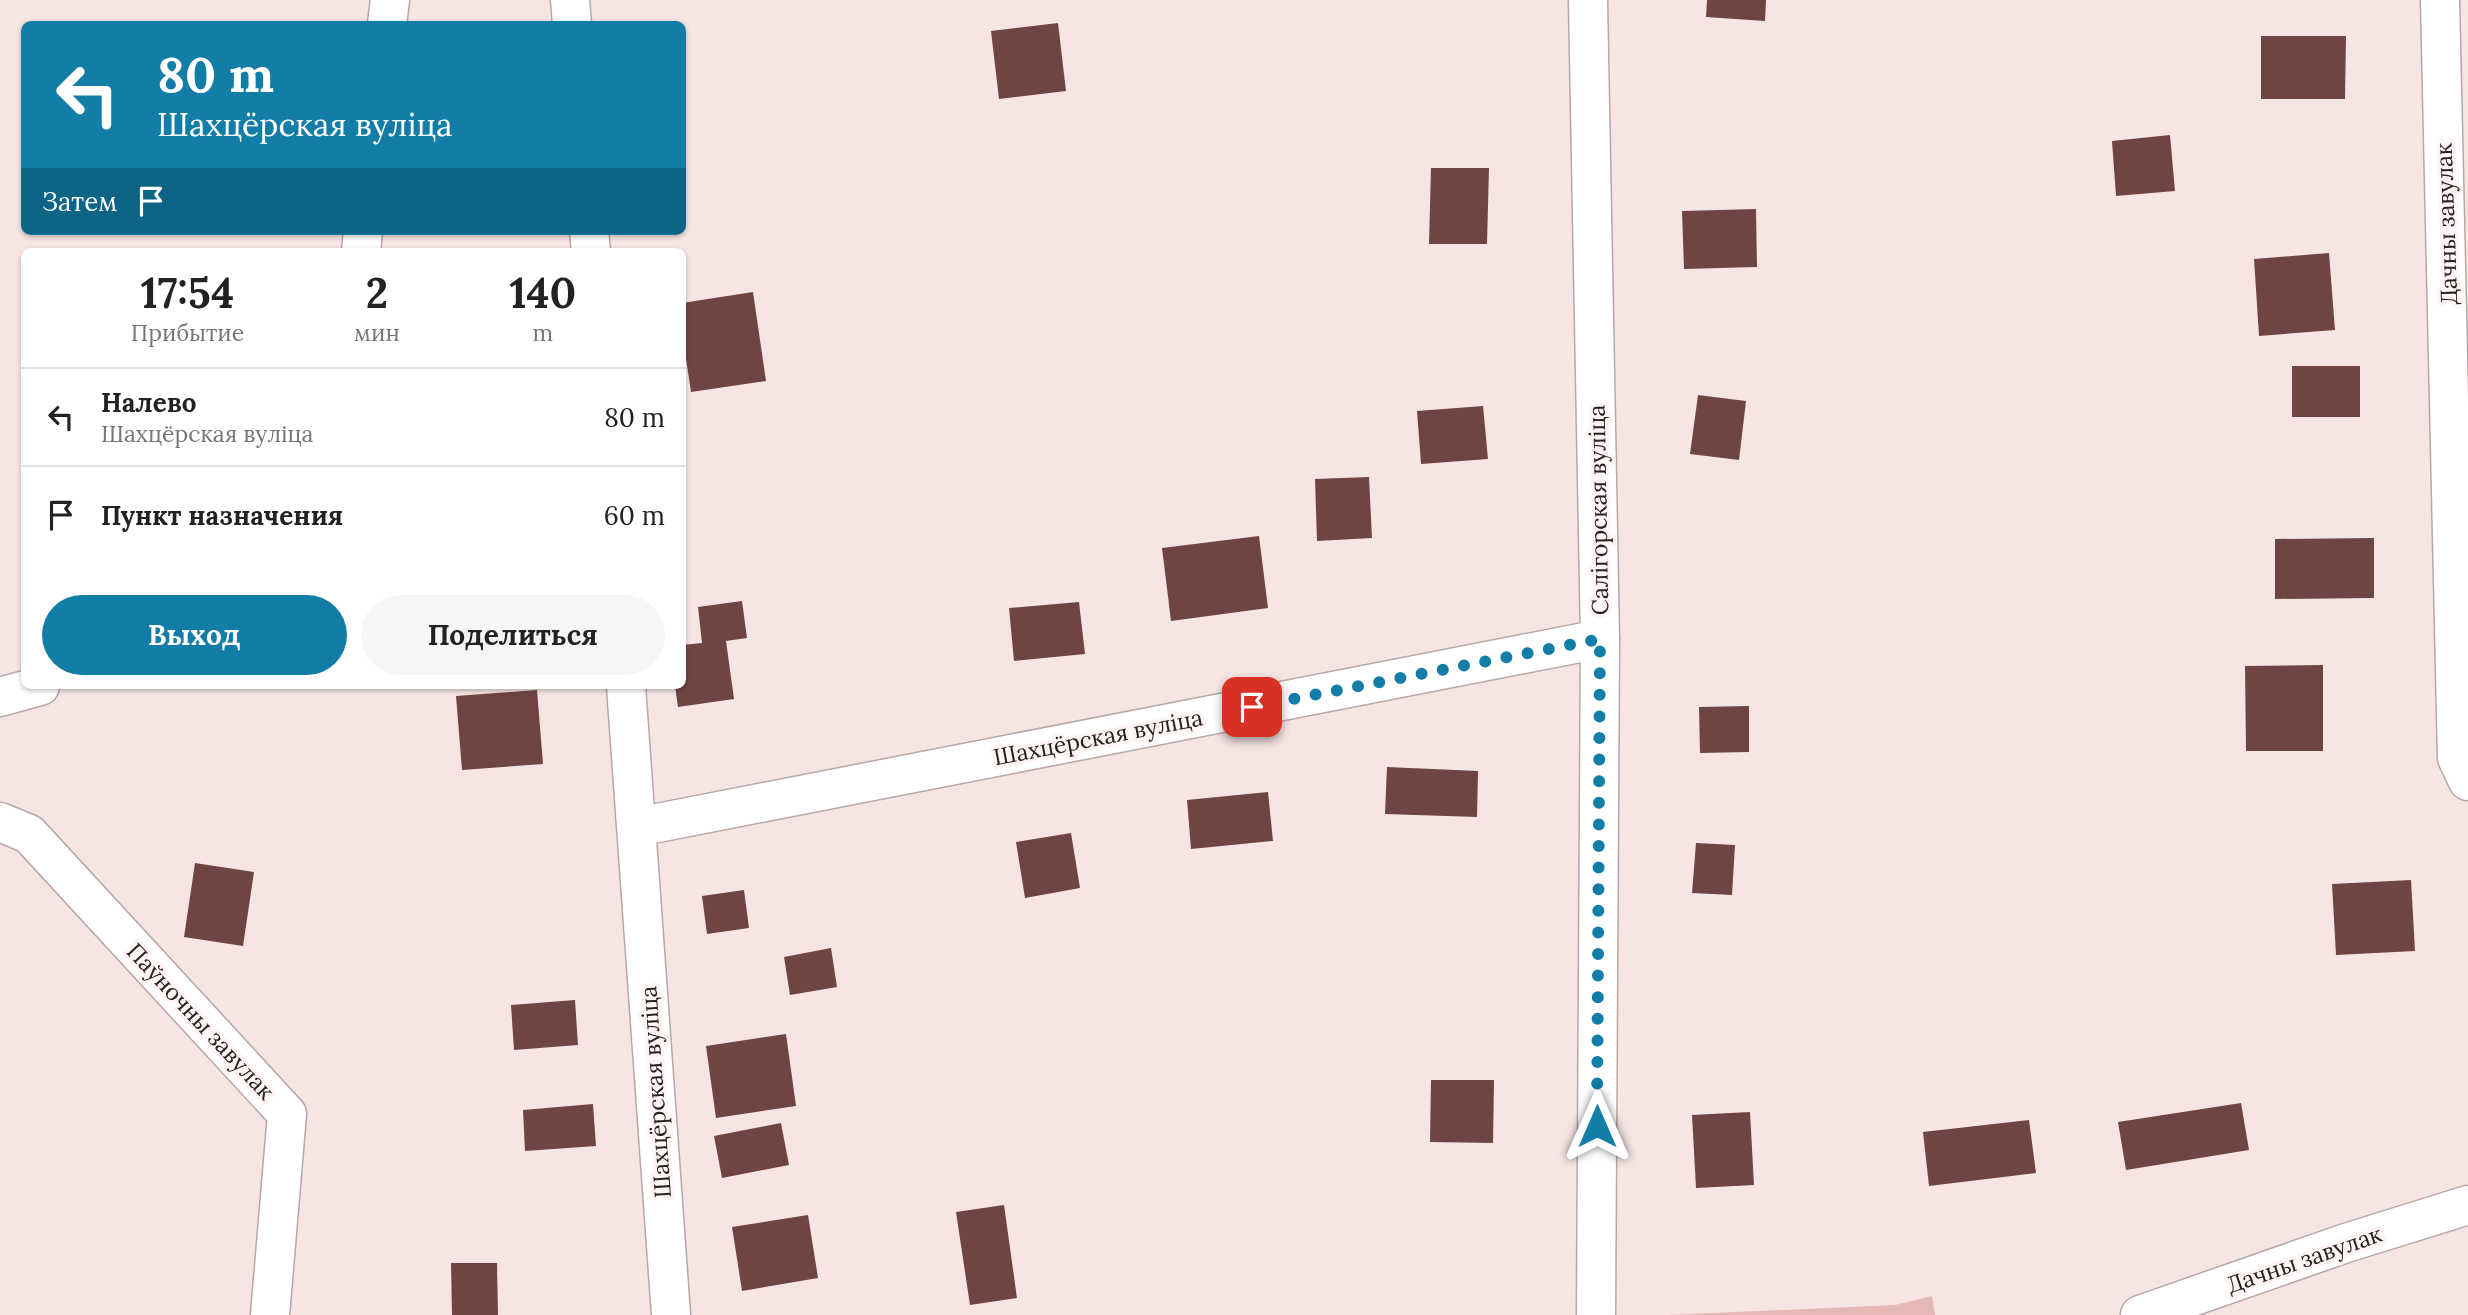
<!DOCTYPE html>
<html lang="ru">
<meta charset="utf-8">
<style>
:root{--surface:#fff;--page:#f6f6f6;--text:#222;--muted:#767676;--line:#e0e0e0;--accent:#127da7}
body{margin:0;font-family:Lora,serif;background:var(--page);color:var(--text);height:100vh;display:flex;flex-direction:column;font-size:26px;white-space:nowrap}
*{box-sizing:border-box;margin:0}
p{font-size:23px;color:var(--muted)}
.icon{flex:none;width:38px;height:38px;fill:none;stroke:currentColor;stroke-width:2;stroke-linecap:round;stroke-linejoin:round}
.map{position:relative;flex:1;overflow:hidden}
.panel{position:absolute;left:21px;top:248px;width:665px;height:441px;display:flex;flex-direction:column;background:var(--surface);border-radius:10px;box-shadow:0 2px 5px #0004}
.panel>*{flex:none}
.banner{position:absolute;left:21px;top:21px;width:665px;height:214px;border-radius:10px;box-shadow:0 2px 5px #0004;background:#127da7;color:#fff;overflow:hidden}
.pin{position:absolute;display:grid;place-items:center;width:60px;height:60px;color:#fff;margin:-30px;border-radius:14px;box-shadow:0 4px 10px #0006}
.me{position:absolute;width:77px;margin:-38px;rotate:0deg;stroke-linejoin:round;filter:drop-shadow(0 0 5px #0008)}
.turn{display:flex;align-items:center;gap:24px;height:147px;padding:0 21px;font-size:32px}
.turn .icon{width:91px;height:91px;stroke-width:2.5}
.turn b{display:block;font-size:49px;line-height:60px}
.then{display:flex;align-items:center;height:66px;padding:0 21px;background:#0003;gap:14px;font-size:26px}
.eta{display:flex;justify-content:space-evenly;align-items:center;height:119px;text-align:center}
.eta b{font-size:42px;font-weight:700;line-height:49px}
.button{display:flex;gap:14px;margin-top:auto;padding:14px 21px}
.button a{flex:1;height:80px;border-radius:42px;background:var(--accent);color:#fff;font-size:28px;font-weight:700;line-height:80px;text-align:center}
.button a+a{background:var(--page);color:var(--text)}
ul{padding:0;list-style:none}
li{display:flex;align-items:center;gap:21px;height:98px;padding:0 21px;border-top:2px solid var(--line)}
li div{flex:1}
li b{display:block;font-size:26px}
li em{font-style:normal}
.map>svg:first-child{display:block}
.green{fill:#e6b8b5}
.building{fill:#6f4543}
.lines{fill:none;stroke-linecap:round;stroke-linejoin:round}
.minor-casing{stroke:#b8a7a6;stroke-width:41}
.minor{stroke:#fff;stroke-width:38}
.route{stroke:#127da7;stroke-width:12;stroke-dasharray:0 21.6}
.labels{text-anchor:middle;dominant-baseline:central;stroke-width:7;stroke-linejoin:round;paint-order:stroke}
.street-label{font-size:23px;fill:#26201f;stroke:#fff4f3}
</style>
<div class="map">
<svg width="2468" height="1315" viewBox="0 0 2468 1315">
<rect width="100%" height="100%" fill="#f7e5e4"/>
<polygon class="green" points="1932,1296 1935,1315 1669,1315 1895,1305"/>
<g class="building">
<polygon points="1707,0 1766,0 1765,21 1706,17"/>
<polygon points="1058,23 1066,91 999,99 991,31"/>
<polygon points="2261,36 2346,36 2345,99 2261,99"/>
<polygon points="2170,135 2175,191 2116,196 2112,141"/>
<polygon points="1431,168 1489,168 1487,244 1429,244"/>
<polygon points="1756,209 1757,267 1684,269 1682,211"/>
<polygon points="2329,253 2335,330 2259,336 2254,259"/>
<polygon points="753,292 766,381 691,392 682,332 682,303"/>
<rect x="2292" y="366" width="68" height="51"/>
<polygon points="1698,395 1746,401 1739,460 1690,454"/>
<polygon points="1483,406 1488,459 1421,464 1417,411"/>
<polygon points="1369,477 1372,538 1317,541 1315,479"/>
<polygon points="1259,536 1268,608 1171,621 1162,548"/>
<polygon points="2374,538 2374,598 2275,599 2275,539"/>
<polygon points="742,601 747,638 726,641 734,699 678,707 675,686 682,686 682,645 702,643 698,607"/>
<polygon points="1079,602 1085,654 1014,661 1009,608"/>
<polygon points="2323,665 2323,751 2246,751 2245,666"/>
<polygon points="537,690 543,764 462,770 456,696"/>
<polygon points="1749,706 1749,752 1700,753 1699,707"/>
<polygon points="1387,767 1478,771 1477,817 1385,814"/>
<polygon points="1268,792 1273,841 1191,849 1187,800"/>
<polygon points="1071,833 1080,888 1025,898 1016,842"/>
<polygon points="1696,843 1735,845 1732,895 1692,893"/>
<polygon points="195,863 254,872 243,946 184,937"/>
<polygon points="2411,880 2415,951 2336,955 2332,884"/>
<polygon points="744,890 749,928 707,934 702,896"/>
<polygon points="831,948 837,987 790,995 784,957"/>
<polygon points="575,1000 578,1045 514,1050 511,1005"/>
<polygon points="786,1034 796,1106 716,1118 706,1046"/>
<polygon points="1431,1080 1494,1080 1493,1143 1430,1142"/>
<polygon points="2241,1103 2249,1150 2126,1170 2118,1122"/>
<polygon points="593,1104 596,1146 525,1151 523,1110"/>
<polygon points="1750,1112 1754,1185 1696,1188 1692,1115"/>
<polygon points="2029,1120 2036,1173 1929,1186 1923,1132"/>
<polygon points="781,1123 789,1165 722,1178 714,1136"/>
<polygon points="1004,1205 1017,1298 970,1305 956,1212"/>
<polygon points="808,1215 818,1278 742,1291 732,1227"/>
<polygon points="451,1263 497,1263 498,1315 452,1315"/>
</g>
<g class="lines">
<defs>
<g id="minor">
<polyline points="570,0 572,24"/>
<polyline points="1588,0 1600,639 1596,1315"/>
<polyline points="2440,0 2457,758 2468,781"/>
<polyline points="387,24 390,0"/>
<polyline points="589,231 591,252"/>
<polyline points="361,252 363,231"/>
<polyline points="626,686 671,1315"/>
<polyline points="0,697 40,686"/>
<polyline points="0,822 29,834 287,1114 270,1315"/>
<polyline points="637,827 1600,639"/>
<polyline points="2140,1315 2346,1243 2468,1205"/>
</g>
</defs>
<use href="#minor" class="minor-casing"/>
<use href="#minor" class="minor"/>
</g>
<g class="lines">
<polyline class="route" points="1252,707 1600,639 1597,1126"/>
</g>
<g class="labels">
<g class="street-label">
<text transform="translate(2446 224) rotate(-92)">Дачны завулак</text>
<text transform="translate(1598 510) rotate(-91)">Салігорская вуліца</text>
<text transform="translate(1098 737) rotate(-11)">Шахцёрская вуліца</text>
<text transform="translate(201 1021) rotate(47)">Паўночны завулак</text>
<text transform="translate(655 1092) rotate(-94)">Шахцёрская вуліца</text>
<text transform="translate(2304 1259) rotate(-19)">Дачны завулак</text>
</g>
</g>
</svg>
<div class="pin" style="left:1252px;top:707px;background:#d93025"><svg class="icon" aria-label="arrive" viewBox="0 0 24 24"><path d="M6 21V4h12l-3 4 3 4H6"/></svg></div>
<svg class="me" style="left:1597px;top:1126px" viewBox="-20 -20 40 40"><path d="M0-17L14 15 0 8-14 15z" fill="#127da7" stroke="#fff" stroke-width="4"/></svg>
<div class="banner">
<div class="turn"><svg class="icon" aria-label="left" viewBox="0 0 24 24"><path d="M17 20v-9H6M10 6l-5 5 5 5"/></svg><div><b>80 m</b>Шахцёрская вуліца</div></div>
<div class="then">Затем<svg class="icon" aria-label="arrive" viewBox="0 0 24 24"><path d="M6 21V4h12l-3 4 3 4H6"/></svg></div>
</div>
<section class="panel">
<div class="eta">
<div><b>17:54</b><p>Прибытие</p></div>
<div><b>2</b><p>мин</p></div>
<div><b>140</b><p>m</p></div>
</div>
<ul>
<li><svg class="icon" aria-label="left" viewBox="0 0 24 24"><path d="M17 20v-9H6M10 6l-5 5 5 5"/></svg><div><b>Налево</b><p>Шахцёрская вуліца</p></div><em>80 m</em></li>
<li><svg class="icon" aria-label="arrive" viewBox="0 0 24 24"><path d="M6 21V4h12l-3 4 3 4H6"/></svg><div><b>Пункт назначения</b></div><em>60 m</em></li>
</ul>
<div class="button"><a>Выход</a><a>Поделиться</a></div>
</section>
</div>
